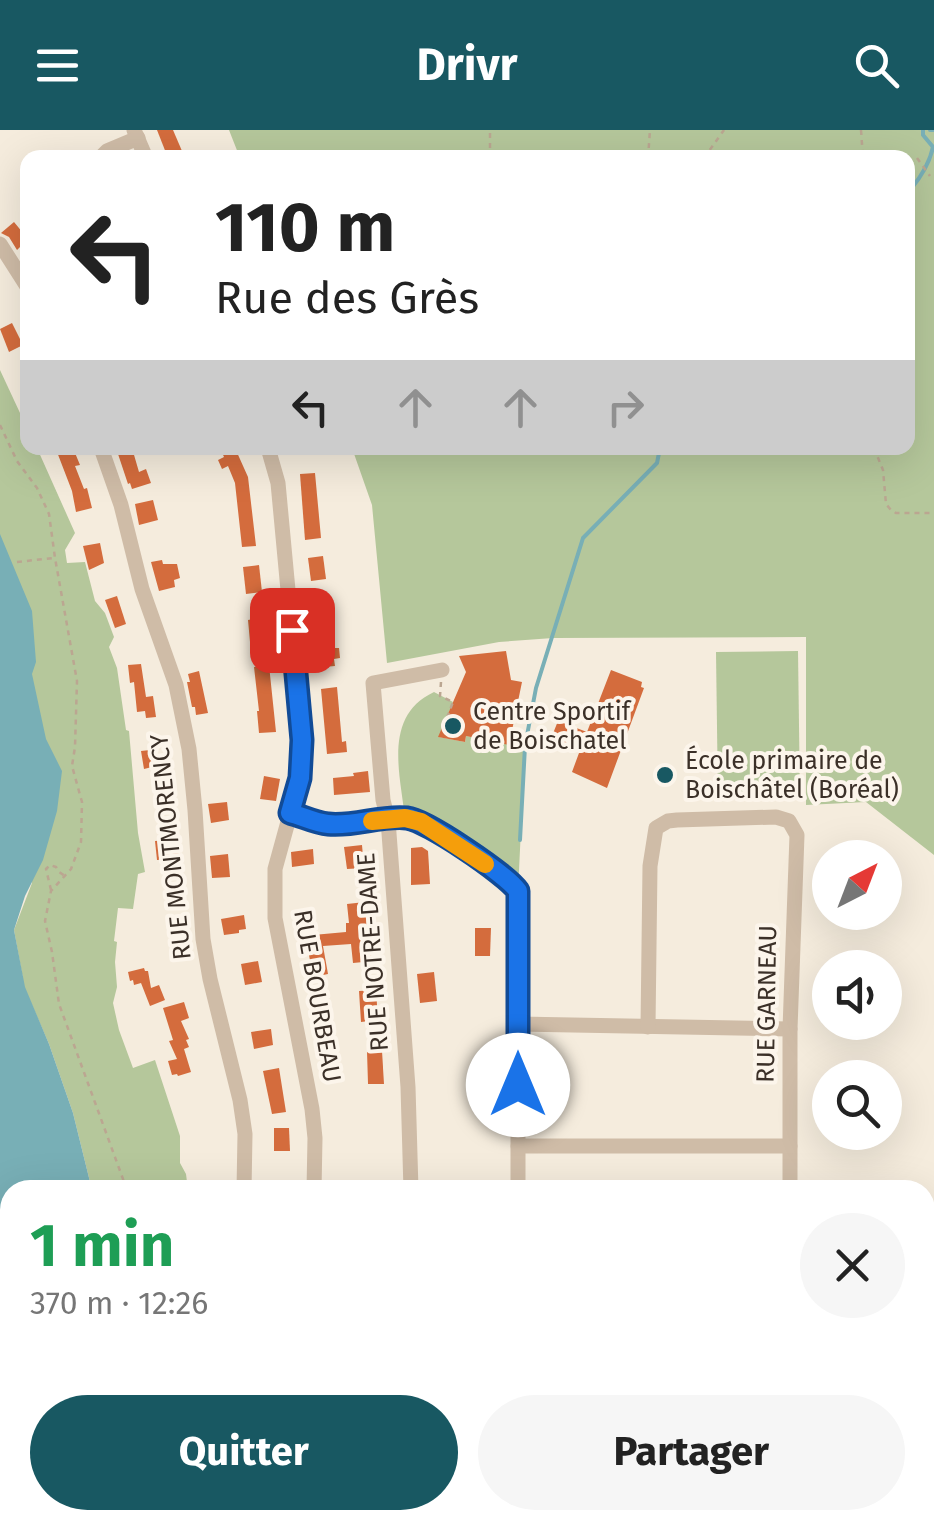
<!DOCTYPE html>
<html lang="fr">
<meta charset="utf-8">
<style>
:root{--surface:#fff;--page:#f6f6f6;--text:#222;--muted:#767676;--accent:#185862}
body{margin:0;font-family:"Fira Sans",sans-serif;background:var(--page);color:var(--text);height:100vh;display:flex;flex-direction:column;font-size:38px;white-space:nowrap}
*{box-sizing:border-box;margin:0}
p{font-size:32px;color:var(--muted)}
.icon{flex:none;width:55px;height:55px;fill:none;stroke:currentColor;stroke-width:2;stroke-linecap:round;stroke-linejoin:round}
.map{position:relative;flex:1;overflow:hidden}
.details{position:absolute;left:0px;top:1050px;width:935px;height:350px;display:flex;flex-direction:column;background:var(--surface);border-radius:30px 30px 0 0;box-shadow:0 10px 40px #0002}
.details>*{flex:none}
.top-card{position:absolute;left:20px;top:20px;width:895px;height:305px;border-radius:20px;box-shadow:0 10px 40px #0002;background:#fff;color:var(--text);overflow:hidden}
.needle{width:65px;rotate:42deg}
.fabs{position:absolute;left:812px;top:710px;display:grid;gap:20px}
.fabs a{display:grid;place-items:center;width:90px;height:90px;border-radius:50%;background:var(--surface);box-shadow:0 10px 40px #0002;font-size:50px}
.pin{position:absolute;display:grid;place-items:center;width:85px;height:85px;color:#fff;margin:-42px;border-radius:20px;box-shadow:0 5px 15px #0006}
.me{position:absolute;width:110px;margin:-55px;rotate:0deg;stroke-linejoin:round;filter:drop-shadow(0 0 8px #0008)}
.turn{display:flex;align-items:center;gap:35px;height:210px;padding:0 30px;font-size:45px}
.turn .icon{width:130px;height:130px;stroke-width:2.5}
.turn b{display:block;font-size:70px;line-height:85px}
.lanes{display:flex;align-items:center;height:95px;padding:0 30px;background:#0003;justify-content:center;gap:50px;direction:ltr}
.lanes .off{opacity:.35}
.round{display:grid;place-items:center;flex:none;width:105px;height:105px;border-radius:52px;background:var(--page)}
.head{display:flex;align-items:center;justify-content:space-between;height:170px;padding:0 30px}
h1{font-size:60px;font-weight:700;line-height:75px;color:#1e9e55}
.button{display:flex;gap:20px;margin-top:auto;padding:20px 30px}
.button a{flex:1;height:115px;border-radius:60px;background:var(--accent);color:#fff;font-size:40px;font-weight:700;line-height:115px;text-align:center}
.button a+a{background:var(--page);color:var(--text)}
header{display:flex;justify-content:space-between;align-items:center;height:130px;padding:0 30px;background:var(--accent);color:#fff;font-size:45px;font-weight:700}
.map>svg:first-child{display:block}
.green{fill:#b5c79b}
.water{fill:#78afb6}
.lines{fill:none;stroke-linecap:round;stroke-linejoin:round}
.stream{stroke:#78afb6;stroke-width:4}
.building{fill:#d46c3d}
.path{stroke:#bba691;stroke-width:2.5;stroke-dasharray:5 5;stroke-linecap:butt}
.minor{stroke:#cfbca7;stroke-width:15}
.major{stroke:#7f6858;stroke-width:18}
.route-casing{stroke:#114b97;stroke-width:25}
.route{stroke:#1a73e8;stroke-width:18}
.slow{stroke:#f59e0b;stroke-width:18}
.poi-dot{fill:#185862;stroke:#fcf5eb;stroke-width:4}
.labels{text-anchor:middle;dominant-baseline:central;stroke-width:8;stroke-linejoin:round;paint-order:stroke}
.poi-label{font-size:25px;fill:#3b3028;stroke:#fcf5eb;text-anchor:start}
.street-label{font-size:25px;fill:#3b3028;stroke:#fcf5eb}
</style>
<header><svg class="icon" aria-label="menu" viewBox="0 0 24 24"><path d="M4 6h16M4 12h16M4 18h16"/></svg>Drivr<svg class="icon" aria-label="search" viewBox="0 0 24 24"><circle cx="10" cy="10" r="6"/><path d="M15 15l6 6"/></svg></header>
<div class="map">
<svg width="934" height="1400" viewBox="0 0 934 1400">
<rect width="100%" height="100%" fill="#f5ecdd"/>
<g class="green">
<polygon points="229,0 934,0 934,725 866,672 806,675 806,507 553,508 499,512 387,533 372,375 352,318 908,318 908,28 240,28"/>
<polygon points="0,240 27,298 28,318 37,318 75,403 65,420 67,433 85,432 95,471 105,483 114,507 109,517 117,538 126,600 129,601 138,703 145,742 138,744 133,779 118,778 114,811 117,812 115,832 117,857 113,873 119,900 133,938 155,930 180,1006 180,1033 186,1044 188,1060 92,1060 73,983 49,914 22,852 23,849 14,800 32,753 0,436"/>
<polygon points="798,521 800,669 718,670 716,522"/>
<path d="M434,562l19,10 -14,35 26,5 1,-6 59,10 -7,145 -113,-73c-5,-45 -22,-102 29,-126z"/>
<polygon points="10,1304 10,1390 302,1390 305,1400 0,1400 0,1310"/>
</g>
<polygon class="water" points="0,404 32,481 36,532 32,544 46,609 62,641 57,681 43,730 25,766 14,800 25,857 49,914 73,983 92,1060 10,1060 10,1304 0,1310"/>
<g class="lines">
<g class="stream">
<polyline points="930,0 933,0"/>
<path d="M908,58l3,1c9,-11 19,-27 22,-42l-10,-12v-5"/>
<polyline points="520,710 525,616 536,558 583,408 657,333 660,318"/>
</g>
</g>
<g class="building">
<polygon points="157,0 173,0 185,28 168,28"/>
<polygon points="14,92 28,109 17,120 9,107 1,103"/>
<polygon points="12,193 23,215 9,222 0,199"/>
<polygon points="68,318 73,318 80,335 75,336 84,359 87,358 92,378 76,382 72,361 57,322"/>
<polygon points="116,318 132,318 139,342 146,339 151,353 132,359 130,353 128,354"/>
<polygon points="220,318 235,318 248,347 256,416 242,417 235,353 228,336 222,339 218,330 224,327"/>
<polygon points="315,343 321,408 305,410 300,344"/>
<polygon points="153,370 158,390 139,395 135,374"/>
<polygon points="100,413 104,433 89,440 83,416"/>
<polygon points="323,426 326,449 311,451 308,428"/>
<polygon points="162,430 163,434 177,434 180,448 174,450 175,457 159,461 151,432"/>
<polygon points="259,435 262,462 246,464 243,437"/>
<polygon points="117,466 126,494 115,498 105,470"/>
<polygon points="328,472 333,518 339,518 340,528 334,529 335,536 324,537 319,536 312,483 314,483 313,473"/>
<polygon points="263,487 265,512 250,512 248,490"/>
<polygon points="506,521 511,550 522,552 509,615 466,606 465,612 438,607 466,542 459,526"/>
<polygon points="141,534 146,567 153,566 156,587 146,588 145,581 137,582 134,552 130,553 128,535"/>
<polygon points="269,535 276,602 259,603 257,581 259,581 254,537"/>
<polygon points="611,540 642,552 641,557 644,558 607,658 572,642 579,623 550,611 558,591 587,602"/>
<polygon points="199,541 208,583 196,585 195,577 192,577 187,552 190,552 188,544"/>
<polygon points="337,557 342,612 346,611 347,622 327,624 321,559"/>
<polygon points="150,620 151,625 163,625 165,650 154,652 152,637 144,639 141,621"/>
<polygon points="368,641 370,662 334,665 333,648 354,646 353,643"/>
<polygon points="264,646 280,649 276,671 260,669"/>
<polygon points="227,672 229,690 211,693 208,674"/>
<polygon points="180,709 181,729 157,730 155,711"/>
<polygon points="362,715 364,738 347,739 344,717"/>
<polygon points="422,717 428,721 430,754 411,755 411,718"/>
<polygon points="313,719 314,734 292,737 291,722"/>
<polygon points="228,724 230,747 212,748 210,726"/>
<polygon points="365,772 369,818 373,818 374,831 353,833 351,814 323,816 328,844 313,847 309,825 314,824 313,805 346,802 346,793 349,793 347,774"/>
<polygon points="244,785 246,799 239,800 239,803 224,805 221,789"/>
<polygon points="475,798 491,798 490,826 475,826"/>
<polygon points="258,831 262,852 245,855 241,834"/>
<polygon points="144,838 145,841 148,841 151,858 159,855 165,870 150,876 141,853 134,855 133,850 130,851 128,842"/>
<polygon points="434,842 437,871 420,873 417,844"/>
<polygon points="376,860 378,890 361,892 359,861"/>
<polygon points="184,872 189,888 181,891 189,909 186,910 189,917 184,919 191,942 178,946 177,944 172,945 168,931 177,929 169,911 173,910 163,878"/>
<polygon points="271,899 273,915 254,919 251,902"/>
<polygon points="382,921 384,954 368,954 367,922"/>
<polygon points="279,938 286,982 272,984 263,941"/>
<polygon points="274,998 289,998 290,1021 274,1021"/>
</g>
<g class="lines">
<g class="path">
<polyline points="861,0 863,28"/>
<polyline points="490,28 490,0"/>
<polyline points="584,28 585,25"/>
<polyline points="648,28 650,0"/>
<polyline points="704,28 724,0"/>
<polyline points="917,28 930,46"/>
<polyline points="0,295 17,331 37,358 49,384 55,428 77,551 75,617 72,636 82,672 81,712 71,739 51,761 45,791 52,822 59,874 127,1060"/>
<polyline points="874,318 883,340 886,374 891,380 896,383 934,383"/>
<polyline points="17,432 53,428"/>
<polyline points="441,552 440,566 453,572 446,590"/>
<polyline points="51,760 46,739 50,735 56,737 59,742 65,746"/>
<polyline points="0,1383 10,1376"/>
<polyline points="25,1400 31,1390"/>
</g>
<g class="minor">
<polyline points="134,0 146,28"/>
<polyline points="100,28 107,21 138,8"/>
<polyline points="0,114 28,158"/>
<polyline points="101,318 121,375 142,459 176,555 189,619 195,680 203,809 210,849 240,970 245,1004 244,1060"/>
<polyline points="268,318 278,353 302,610 300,648 275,739 275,788 312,979 315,1008 314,1060"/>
<polyline points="290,683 329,694 405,688 421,692 511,752 518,761 518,1060"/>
<polyline points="518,894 790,899"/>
<polyline points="648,897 650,736 656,698 668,691 677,690 776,687 789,691 797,705 790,899 790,1060"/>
<polyline points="518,1016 790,1016"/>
<polyline points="411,1060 408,957 388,690 383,670 373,553 442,540"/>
<polyline points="925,1222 927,1147"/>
<polyline points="925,1331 934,1335"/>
<polyline points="250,1390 259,1400"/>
<polyline points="371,1400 398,1390"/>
<polyline points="790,1400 790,1390"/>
</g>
<g class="major">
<polyline points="0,1270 10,1273"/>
<polyline points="489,1390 522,1400"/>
</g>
</g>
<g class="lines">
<defs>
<path id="route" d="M292,500l10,110 -2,38 -10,35c12,3 25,10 38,11 26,3 53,-9 79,-6 19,2 99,56 111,73v194"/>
</defs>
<use href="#route" class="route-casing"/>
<use href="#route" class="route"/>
<polyline class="slow" points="372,691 405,688 421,692 485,734"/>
</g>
<g class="poi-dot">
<circle cx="453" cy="596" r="10"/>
<circle cx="665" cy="645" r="10"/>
</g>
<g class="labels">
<g class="poi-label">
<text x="473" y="582">Centre Sportif<tspan x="473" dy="29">de Boischatel</tspan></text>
<text x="685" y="631">École primaire de<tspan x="685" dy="29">Boischâtel (Boréal)</tspan></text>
</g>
<g class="street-label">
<text transform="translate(171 717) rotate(-96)">RUE MONTMORENCY</text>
<text transform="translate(373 822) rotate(-94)">RUE NOTRE-DAME</text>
<text transform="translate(317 866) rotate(80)">RUE BOURBEAU</text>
<text transform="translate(767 874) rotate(-89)">RUE GARNEAU</text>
</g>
</g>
</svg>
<div class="fabs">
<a><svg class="needle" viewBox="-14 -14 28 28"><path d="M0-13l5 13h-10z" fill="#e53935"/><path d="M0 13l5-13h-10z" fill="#767676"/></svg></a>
<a><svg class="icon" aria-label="sound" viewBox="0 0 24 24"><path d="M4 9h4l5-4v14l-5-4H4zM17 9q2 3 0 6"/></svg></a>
<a><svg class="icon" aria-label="search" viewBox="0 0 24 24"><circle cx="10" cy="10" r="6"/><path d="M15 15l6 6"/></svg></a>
</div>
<div class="pin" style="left:292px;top:500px;background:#d93025"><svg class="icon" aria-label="arrive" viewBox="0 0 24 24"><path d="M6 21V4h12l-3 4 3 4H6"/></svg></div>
<svg class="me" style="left:518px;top:955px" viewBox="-20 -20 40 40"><circle r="19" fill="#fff"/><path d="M0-13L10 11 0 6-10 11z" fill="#1a73e8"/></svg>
<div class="top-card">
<div class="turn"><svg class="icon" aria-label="left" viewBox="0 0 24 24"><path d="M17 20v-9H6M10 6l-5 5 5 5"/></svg><div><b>110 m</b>Rue des Grès</div></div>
<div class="lanes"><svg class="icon" aria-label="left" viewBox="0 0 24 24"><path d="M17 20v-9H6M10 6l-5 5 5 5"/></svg><svg class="icon off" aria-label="ahead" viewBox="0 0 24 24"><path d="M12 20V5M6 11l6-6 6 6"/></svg><svg class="icon off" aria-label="ahead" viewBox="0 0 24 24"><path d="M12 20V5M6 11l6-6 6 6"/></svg><svg class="icon off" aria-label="right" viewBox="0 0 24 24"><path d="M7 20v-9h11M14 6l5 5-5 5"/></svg></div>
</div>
<section class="details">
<div class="head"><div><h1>1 min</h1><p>370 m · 12:26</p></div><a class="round"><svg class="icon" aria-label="close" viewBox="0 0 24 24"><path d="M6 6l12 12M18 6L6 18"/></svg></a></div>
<div class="button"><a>Quitter</a><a>Partager</a></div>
</section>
</div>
